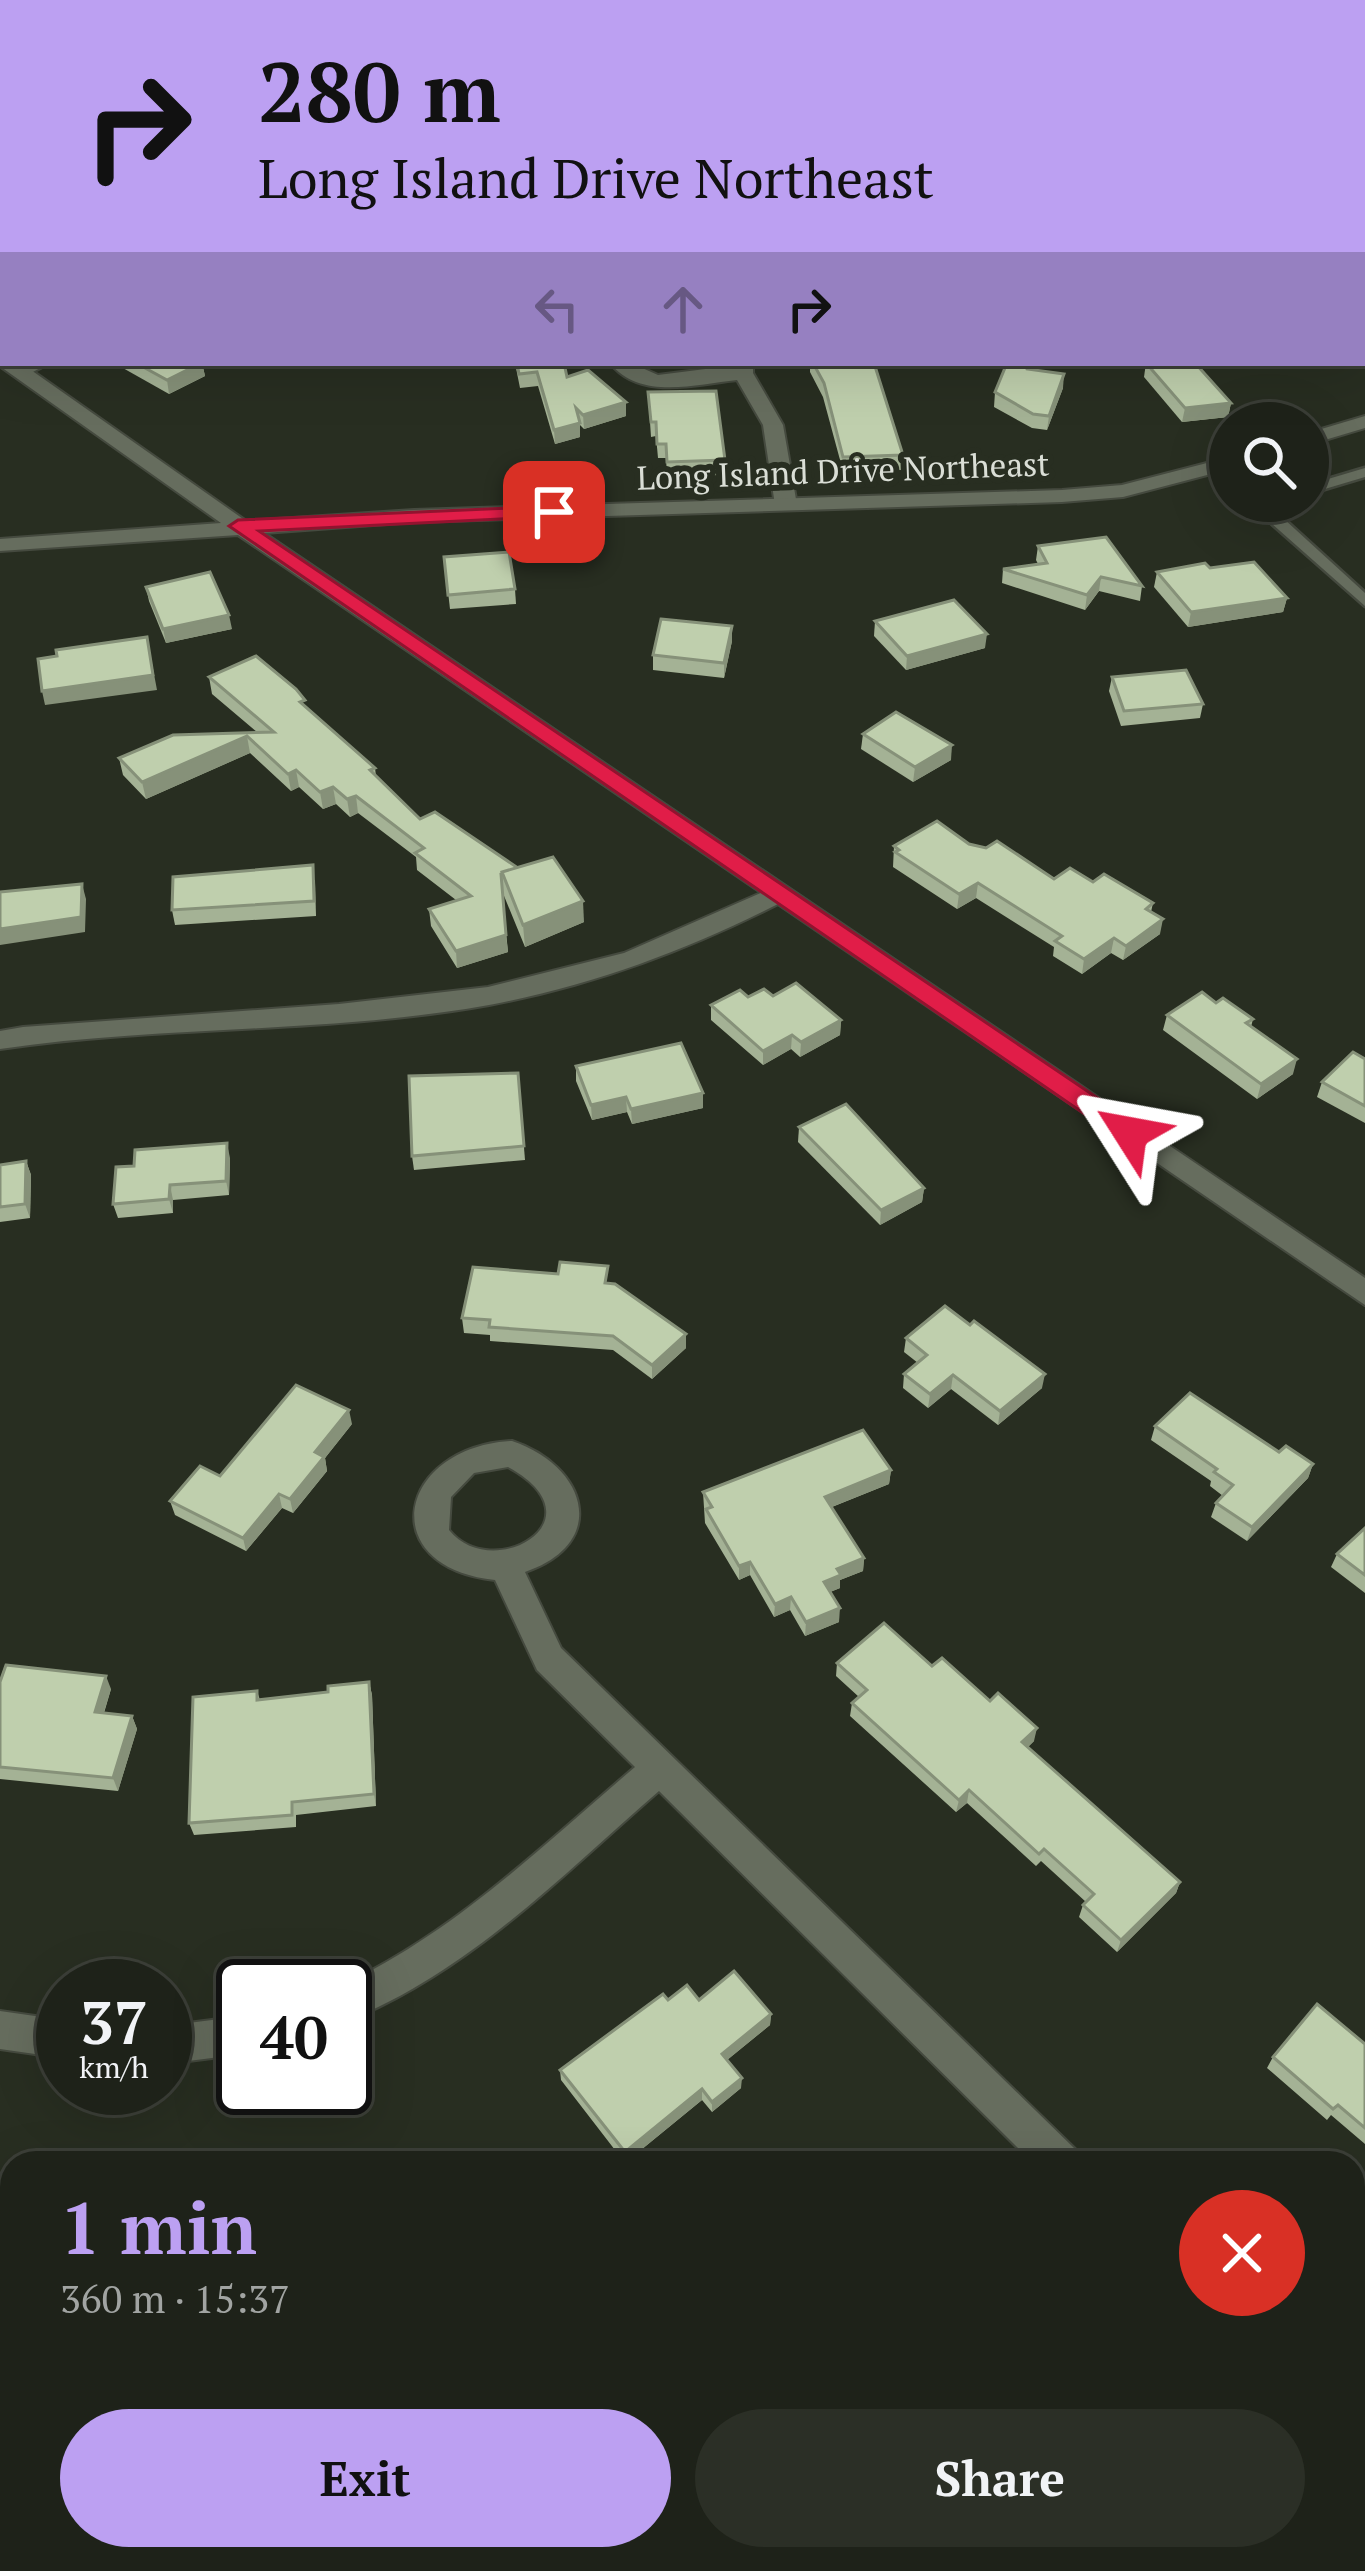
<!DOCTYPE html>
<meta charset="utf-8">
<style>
:root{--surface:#1e2219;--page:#2b2f26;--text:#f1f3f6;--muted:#a1a4a2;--line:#3c3f38;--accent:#bca0f2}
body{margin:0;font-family:"PT Serif",serif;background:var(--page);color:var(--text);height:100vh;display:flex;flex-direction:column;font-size:45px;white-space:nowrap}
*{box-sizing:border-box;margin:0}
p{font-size:39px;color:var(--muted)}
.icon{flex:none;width:66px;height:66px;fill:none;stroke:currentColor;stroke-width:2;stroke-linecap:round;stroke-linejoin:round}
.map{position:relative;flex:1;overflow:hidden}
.sheet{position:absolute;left:0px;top:2151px;width:1365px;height:420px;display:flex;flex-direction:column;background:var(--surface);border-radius:36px 36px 0 0;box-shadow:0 12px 48px #0002,0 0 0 3px var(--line)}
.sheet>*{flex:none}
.banner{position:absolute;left:0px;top:0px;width:1365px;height:366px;box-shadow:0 12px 48px #0002,0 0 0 3px var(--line);background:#bca0f2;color:#111;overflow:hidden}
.tools{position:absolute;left:1209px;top:402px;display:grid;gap:24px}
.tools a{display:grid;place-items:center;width:120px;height:120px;border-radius:50%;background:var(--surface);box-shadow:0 12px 48px #0002,0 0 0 3px var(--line);font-size:60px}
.speed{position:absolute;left:36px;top:1959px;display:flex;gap:24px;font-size:60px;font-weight:700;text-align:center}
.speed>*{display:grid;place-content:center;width:156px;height:156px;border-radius:50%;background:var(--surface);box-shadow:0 12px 48px #0002,0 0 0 3px var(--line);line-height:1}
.speed small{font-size:30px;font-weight:400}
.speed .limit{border:6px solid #111;border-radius:18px;background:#fff;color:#111}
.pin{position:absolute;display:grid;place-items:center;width:102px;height:102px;color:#fff;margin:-51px;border-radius:24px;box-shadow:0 6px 18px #0006}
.me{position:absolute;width:132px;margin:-66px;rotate:304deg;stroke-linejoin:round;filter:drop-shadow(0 0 9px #0008)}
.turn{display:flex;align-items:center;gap:42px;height:252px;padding:0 60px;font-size:54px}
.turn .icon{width:156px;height:156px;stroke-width:2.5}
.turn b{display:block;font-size:84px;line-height:102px}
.lanes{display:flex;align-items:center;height:114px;padding:0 60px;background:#0003;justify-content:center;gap:60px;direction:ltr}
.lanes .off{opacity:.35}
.round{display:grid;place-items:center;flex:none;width:126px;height:126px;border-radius:63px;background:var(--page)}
.headline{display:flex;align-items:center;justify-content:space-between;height:204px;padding:0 60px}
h1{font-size:72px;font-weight:800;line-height:90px;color:var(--accent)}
.action{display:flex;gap:24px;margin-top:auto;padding:24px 60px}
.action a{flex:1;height:138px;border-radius:72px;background:var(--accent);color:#111;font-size:48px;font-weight:800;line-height:138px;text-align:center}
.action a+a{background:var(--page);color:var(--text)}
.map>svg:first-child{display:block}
.built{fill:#2f3725}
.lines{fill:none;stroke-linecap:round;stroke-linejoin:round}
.service-casing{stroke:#454a3f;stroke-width:5}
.minor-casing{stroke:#454a3f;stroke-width:4}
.tertiary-casing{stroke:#454a3f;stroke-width:4}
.service{fill:#666d5e;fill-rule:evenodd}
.minor{fill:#666d5e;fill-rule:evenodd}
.tertiary{fill:#666d5e;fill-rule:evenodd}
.wall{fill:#a4b295}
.shaded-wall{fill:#869179}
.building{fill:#bfcfad;stroke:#869179;stroke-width:3}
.route{fill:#e11d48;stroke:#92132f;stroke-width:3}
.labels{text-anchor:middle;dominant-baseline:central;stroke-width:12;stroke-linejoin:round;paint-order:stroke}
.far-street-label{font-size:33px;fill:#daded6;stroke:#282e21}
</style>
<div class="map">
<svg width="1365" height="2571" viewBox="0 0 1365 2571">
<rect width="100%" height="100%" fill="#282e21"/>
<polygon class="built" points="978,0 1365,0 1365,304 1362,3 970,3"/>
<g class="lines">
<defs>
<g id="service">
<polygon points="880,0 894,0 897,3 883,3"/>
<polygon points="1143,0 1156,0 1156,1 1146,3"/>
<rect x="1362" y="106" width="3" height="7"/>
<polygon points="1365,468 1365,477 1308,494 1308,485"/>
<polygon points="1274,501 1288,501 1284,519 1365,593 1365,606 1271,523"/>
</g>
<g id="minor">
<polygon points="152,0 168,0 151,3"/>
<polygon points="484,0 506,0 482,3"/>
<polygon points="955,0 977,0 953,3"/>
<polygon points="3,167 3,177 0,178 0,168"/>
<polygon points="1362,301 1365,302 1365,315 1362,314"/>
<polygon points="23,363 50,363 27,375 13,375 13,367"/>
<path d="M610,363h21l27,12 95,-12v10l30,52 14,80 -4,4 -18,-4 -12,-80 -26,-45c-41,4 -97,21 -127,-17z"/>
<path d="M779,885l13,8 -4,6c-96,49 -192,86 -299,106 -161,29 -327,20 -489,44v-18l23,-4 316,-23 149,-17 136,-34z"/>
<path d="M512,1441c75,25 98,102 13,131l36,76 514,501 6,14h-48l-374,-372c-99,86 -190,181 -314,231v-36h-5c113,-52 201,-139 295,-219l-98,-97 -42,-90c-122,-13 -97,-133 17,-139zM508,1467c97,53 -16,117 -59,63l2,-33 23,-24z"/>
<polygon points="0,2011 63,2020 63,2058 0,2049"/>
<polygon points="243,2016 243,2054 165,2064 165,2026"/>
<polygon points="1353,2428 1365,2433 1365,2484 1353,2479"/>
</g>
<g id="tertiary">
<polygon points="3,358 3,363 21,363 246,521 414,510 1062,490 1122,485 1230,457 1230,469 1123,497 1062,502 414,522 264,533 1365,1278 1365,1305 238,535 0,551 0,539 221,523 1,367"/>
<polygon points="1365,416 1365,428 1308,445 1308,433"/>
</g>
</defs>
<use href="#service" class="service-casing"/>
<use href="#minor" class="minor-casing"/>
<use href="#tertiary" class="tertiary-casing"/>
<use href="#service" class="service"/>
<use href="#minor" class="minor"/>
<use href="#tertiary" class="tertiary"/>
</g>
<g class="wall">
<polygon points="353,0 438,0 444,3 356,3"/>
<polygon points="1362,117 1365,118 1365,211 1362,210"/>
<polygon points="114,363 202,363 205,376 169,394"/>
<polygon points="515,363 564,363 567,377 626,416 584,429 580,425 580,437 555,444 538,386 520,388"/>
<polygon points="810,363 874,363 903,455 902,470 843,471 823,397 810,372"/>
<polygon points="975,363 1025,363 1027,369 1063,388 1047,430 1032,428 994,407 995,392 1006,367 976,368"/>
<polygon points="1146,363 1231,403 1228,417 1182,422 1144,377"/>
<polygon points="648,392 725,460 725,475 667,476 666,458 658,458 656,436 651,437"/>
<polygon points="1038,546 1142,586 1140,601 1099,591 1085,610 1002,583 1003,569 1038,564 1036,560"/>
<polygon points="444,557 515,589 516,604 450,609"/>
<polygon points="1210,568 1287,598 1283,612 1188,627 1154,587 1157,572"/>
<polygon points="146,587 232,629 166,643 149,601"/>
<polygon points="875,621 985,648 906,670 874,636"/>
<polygon points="732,626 732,641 724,678 653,670 653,655"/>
<polygon points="209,677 306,707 375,768 376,776 420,819 584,922 525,947 502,891 508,952 457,968 431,926 429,909 456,900 417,870 416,857 358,813 350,817 336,804 323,809 299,787 291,791 250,753 146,799 123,775 119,758 257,732 212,694"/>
<polygon points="1112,677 1203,704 1200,718 1121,726 1109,691"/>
<polygon points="863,734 951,760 913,782 861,749"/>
<polygon points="969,844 1054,879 1093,882 1153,903 1151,912 1160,934 1123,960 1111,953 1082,974 1053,956 1054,947 976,898 957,909 893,867 894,846"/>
<polygon points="315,880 316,916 175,925 172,910"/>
<polygon points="773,996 841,1020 840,1035 800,1057 791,1049 763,1065 711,1020 711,1005 748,997"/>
<polygon points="1216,1003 1253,1019 1251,1027 1293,1074 1257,1099 1163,1030 1167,1015"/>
<polygon points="1365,1059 1365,1123 1317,1097 1322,1082"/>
<polygon points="576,1066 703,1093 703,1108 632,1124 627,1112 592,1120 576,1081"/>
<polygon points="518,1073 525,1160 414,1170 412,1156"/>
<polygon points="799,1127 924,1188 922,1202 880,1225 798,1142"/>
<polygon points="230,1158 229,1195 173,1200 173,1213 118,1218 113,1204"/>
<polygon points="26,1161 31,1175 30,1218 0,1222 0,1165"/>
<polygon points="608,1284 686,1348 652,1379 613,1350 490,1341 490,1335 464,1333 462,1318"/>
<polygon points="906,1338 1042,1388 998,1425 951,1389 928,1408 903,1388 904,1374 918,1363 904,1352"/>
<polygon points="352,1424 325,1458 327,1471 293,1513 282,1508 246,1551 175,1515 170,1501 220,1476"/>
<polygon points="1155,1426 1279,1452 1313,1464 1308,1478 1247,1541 1211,1517 1216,1503 1223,1496 1210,1486 1211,1481 1151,1440"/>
<polygon points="891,1470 889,1484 832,1507 864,1558 863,1571 840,1580 840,1588 830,1592 839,1622 805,1636 790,1610 774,1617 750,1575 739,1580 705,1523 703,1492"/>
<polygon points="1365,1528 1365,1593 1331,1567 1337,1554"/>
<polygon points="837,1663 932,1666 1034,1741 1028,1747 1180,1882 1176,1893 1117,1952 1079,1917 1083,1905 1086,1902 1041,1861 1036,1866 967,1803 956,1812 850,1716 852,1703 859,1697 836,1676"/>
<polygon points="0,1682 111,1689 104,1713 132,1716 137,1729 118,1791 0,1779"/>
<polygon points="369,1682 372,1695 376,1806 296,1815 296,1827 194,1835 189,1823 257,1691 260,1700 328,1692"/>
<polygon points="668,2000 699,2000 771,2014 770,2025 727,2060 741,2088 712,2112 702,2100 625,2163 561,2080 560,2070"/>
<polygon points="1365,2044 1365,2144 1331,2115 1327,2120 1267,2068 1273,2057"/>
<polygon points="972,2559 1091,2559 1101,2571 982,2571"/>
</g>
<g class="shaded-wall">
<polygon points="845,0 876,0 868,3 837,3"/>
<polygon points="202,363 205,376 169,394 167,380"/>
<polygon points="1269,363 1289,363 1268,368"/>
<polygon points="1064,374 1063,388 1047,430 1049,416"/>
<polygon points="626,402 626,416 584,429 583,415"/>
<polygon points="1231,403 1228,417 1182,422 1185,408"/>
<polygon points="580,423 580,437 555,444 554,430"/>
<polygon points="1101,577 1099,591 1085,610 1087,595"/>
<polygon points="1287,598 1283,612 1188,627 1191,612"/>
<polygon points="229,615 232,629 166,643 163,629"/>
<polygon points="732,626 732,641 724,678 724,663"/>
<polygon points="987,634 985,648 906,670 907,656"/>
<polygon points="147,637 157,690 45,705 42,691"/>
<polygon points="247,736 250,753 146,799 142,782"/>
<polygon points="952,745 951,760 913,782 915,767"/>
<polygon points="296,770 299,787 291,791 288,774"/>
<polygon points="333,787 336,804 323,809 320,792"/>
<polygon points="356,796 358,813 350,817 347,799"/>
<polygon points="978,883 976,898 957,909 959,894"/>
<polygon points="82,884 86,899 85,932 0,945 0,929"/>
<polygon points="583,901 584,922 525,947 523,925"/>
<polygon points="1163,919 1160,934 1123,960 1126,946"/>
<polygon points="506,935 508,952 457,968 456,951"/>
<polygon points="1114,938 1111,953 1082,974 1084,959"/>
<polygon points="841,1020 840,1035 800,1057 801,1042"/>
<polygon points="792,1035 791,1049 763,1065 763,1051"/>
<polygon points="1297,1059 1293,1074 1257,1099 1261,1084"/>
<polygon points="703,1093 703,1108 632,1124 631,1109"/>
<polygon points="626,1097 627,1112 592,1120 591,1105"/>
<polygon points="227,1143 230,1158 229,1195 226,1181"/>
<polygon points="26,1161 31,1175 30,1218 25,1204"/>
<polygon points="170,1185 173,1200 173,1213 169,1199"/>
<polygon points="924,1188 922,1202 880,1225 881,1210"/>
<polygon points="686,1334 686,1348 652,1379 652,1365"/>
<polygon points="1045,1374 1042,1388 998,1425 1000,1411"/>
<polygon points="953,1375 951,1389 928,1408 930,1394"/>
<polygon points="349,1410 352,1424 325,1458 327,1471 293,1513 290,1499 315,1452"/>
<polygon points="1313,1464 1308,1478 1247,1541 1252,1527"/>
<polygon points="891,1470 889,1484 824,1510 825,1497"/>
<polygon points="279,1494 282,1508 246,1551 243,1538"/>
<polygon points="864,1558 863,1571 840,1580 840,1588 823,1595 824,1582 837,1569"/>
<polygon points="750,1562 750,1575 739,1580 739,1566"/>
<polygon points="791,1597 790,1610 774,1617 775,1604"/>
<polygon points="840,1608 839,1622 805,1636 806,1622"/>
<polygon points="106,1676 111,1689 100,1725 95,1712"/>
<polygon points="369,1682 372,1695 376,1806 374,1794"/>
<polygon points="132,1716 137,1729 118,1791 113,1778"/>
<polygon points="1037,1728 1034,1741 1019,1755 1022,1742"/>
<polygon points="969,1790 967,1803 956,1812 959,1800"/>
<polygon points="1180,1882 1176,1893 1117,1952 1121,1940"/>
<polygon points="771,2014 770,2025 721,2065 722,2054"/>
<polygon points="742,2078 741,2088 712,2112 712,2102"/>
<polygon points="702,2089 702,2100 625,2163 625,2152"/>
</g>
<g class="building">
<polygon points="373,0 438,0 444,3 380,3"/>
<polygon points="534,0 845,0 837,3 526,3"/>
<polygon points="1006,0 1076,0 1084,3 999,3"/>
<polygon points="1362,117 1365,118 1365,190 1362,188"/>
<polygon points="1362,321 1365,323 1365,345 1362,346"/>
<polygon points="136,363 201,363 167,380"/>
<polygon points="517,363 564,363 567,377 588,370 626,402 583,415 576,408 580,423 554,430 537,372 519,374"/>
<polygon points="813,363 874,363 903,455 843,457 824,383"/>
<polygon points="1007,363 1025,363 1027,369 1064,374 1049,416 1033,414 995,392"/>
<polygon points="1146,363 1195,363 1231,403 1185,408"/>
<polygon points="716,391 725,460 667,462 666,444 657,444 656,422 651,422 648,392"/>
<polygon points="1106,537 1142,586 1101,577 1087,595 1003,569 1047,563 1038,546"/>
<polygon points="509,552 515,589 448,595 444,557"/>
<polygon points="1254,562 1287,598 1191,612 1157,572 1205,563 1210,568"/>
<polygon points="210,572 229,615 163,629 146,587"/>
<polygon points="954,600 987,634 907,656 875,621"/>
<polygon points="661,619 732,626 724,663 653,655"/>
<polygon points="147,637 153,675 42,691 38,659 57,656 56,650"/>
<polygon points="256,656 296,689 305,700 300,702 375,768 370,770 420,819 435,812 518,868 501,874 506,935 456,951 429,909 471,896 415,853 424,848 356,796 347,799 333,787 320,792 296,770 288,774 247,736 142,782 119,758 173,735 274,732 209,677"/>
<polygon points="1186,670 1203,704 1124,711 1112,677"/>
<polygon points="896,712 952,745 915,767 863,734"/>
<polygon points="937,821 969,844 986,848 997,841 1054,879 1070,868 1093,882 1104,874 1153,903 1146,909 1163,919 1126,946 1114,938 1084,959 1055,941 1062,936 978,883 959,894 895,852 899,850 894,846"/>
<polygon points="553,857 583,901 523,925 502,872"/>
<polygon points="313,865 314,901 172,910 173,877"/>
<polygon points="82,884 81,917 0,929 0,892"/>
<polygon points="796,983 841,1020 801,1042 792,1035 763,1051 711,1005 740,990 748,997 764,989 773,996"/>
<polygon points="1202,992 1216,1003 1223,998 1253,1019 1246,1023 1297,1059 1261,1084 1167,1015"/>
<polygon points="681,1043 703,1093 631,1109 626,1097 591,1105 576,1066"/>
<polygon points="1353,1052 1365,1059 1365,1106 1322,1082"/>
<polygon points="518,1073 524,1146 412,1156 409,1076"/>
<polygon points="846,1104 924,1188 881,1210 799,1127"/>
<polygon points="227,1143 226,1181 170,1185 169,1199 113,1204 116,1167 134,1166 135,1150"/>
<polygon points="26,1161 25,1204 0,1207 0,1165"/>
<polygon points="560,1262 608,1266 605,1283 615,1284 686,1334 652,1365 613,1336 489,1327 490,1320 462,1318 473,1267 558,1274"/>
<polygon points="945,1306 970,1325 974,1321 1045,1374 1000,1411 953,1375 930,1394 904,1374 927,1355 906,1338"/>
<polygon points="296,1385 349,1410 315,1452 324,1457 290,1499 279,1494 243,1538 170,1501 200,1466 220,1476"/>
<polygon points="1190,1393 1279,1452 1286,1446 1313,1464 1252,1527 1216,1503 1233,1485 1214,1472 1217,1469 1155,1426"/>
<polygon points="863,1430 891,1470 825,1497 864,1558 837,1569 841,1575 824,1582 840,1608 806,1622 791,1597 775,1604 750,1562 739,1566 706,1509 712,1507 703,1492"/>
<polygon points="1365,1528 1365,1575 1337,1554"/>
<polygon points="884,1623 932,1666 942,1658 990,1701 998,1693 1037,1728 1022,1742 1180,1882 1121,1940 1083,1905 1094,1894 1044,1849 1039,1854 969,1790 959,1800 852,1703 867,1690 837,1663"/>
<polygon points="6,1665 106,1676 95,1712 132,1716 113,1778 0,1767 0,1682"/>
<polygon points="369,1682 374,1794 292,1802 292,1815 189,1823 193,1697 257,1691 257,1700 328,1692 328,1686"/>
<polygon points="734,1971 771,2014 722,2054 742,2078 712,2102 702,2089 625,2152 560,2070 663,1994 668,2000 687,1985 699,2000"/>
<polygon points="1317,2004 1365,2044 1365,2128 1338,2105 1333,2109 1273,2057"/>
<polygon points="981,2559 1091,2559 1101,2571 990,2571"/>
</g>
<polygon class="route" points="554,506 561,508 561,516 259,531 1139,1126 1143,1133 1139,1139 1121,1139 229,526 238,520"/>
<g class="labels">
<g class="far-street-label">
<text transform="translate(843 470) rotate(-2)">Long Island Drive Northeast</text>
</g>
</g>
</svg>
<div class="tools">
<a><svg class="icon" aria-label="search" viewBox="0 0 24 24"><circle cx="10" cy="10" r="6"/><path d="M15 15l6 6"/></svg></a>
</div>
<div class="speed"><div>37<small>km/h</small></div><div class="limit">40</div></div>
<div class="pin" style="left:554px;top:512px;background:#d93025"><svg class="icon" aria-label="arrive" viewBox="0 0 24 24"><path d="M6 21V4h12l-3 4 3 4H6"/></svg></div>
<svg class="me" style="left:1130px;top:1133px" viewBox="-20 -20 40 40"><path d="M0-17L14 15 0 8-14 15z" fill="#e11d48" stroke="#fff" stroke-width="4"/></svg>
<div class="banner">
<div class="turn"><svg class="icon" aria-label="right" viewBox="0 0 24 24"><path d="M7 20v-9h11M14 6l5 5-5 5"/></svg><div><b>280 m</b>Long Island Drive Northeast</div></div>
<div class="lanes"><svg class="icon off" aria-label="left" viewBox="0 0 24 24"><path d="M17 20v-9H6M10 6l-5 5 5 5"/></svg><svg class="icon off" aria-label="ahead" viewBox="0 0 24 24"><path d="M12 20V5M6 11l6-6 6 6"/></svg><svg class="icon" aria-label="right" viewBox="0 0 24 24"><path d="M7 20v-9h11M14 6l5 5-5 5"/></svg></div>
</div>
<section class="sheet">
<div class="headline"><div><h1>1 min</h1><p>360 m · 15:37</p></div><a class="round" style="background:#d93025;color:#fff"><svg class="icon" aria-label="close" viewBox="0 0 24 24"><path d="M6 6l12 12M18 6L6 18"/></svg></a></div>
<div class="action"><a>Exit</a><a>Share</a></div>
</section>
</div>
